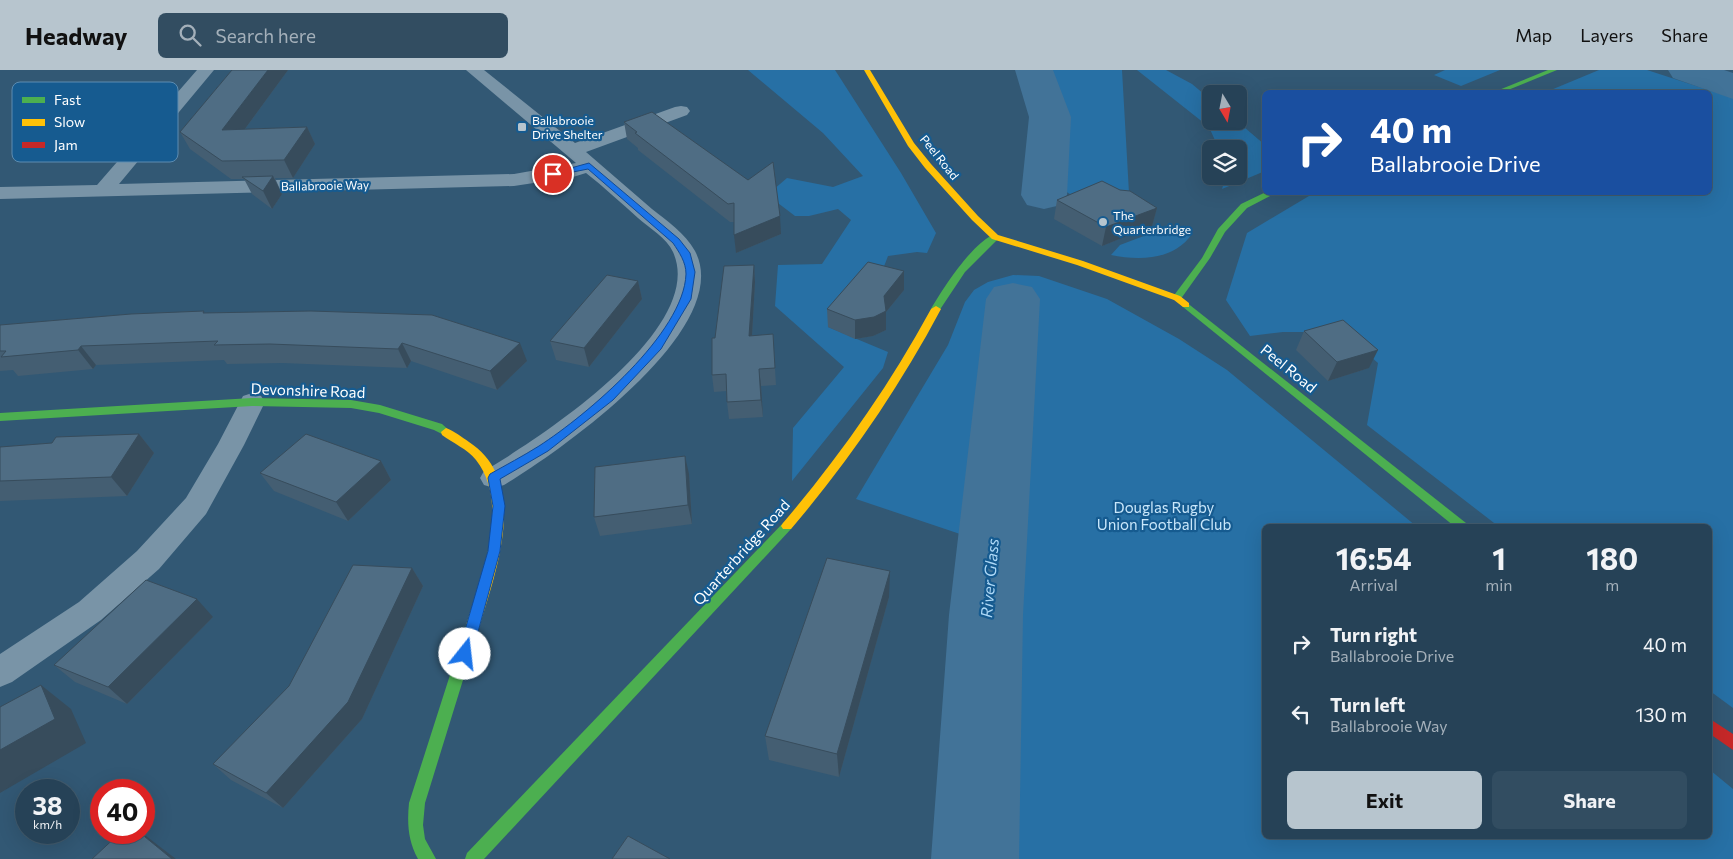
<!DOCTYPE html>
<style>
:root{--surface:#264257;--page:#324d61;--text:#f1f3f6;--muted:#a4b0ba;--line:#425b6d;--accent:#b7c5ce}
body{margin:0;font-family:Commissioner,sans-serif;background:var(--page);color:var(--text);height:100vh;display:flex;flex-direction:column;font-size:19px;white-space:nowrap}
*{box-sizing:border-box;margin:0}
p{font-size:16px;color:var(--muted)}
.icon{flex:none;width:28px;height:28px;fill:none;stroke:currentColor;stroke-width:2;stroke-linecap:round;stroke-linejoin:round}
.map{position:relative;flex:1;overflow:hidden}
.sheet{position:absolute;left:1262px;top:454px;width:450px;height:315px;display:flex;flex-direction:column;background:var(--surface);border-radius:8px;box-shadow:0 5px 20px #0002,0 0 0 1px var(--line)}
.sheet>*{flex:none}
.hud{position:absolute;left:1262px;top:20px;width:450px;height:105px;border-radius:8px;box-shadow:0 5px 20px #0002,0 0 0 1px var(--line);background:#1a4fa0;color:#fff;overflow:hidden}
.needle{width:32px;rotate:170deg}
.controls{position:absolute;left:1202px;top:15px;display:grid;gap:10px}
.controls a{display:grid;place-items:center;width:45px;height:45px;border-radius:8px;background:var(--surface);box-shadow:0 5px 20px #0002,0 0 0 1px var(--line);font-size:25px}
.speed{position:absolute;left:15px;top:709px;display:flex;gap:10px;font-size:25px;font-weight:700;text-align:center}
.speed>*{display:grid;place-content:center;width:65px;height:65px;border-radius:50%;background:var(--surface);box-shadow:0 5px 20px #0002,0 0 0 1px var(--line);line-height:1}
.speed small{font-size:12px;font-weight:400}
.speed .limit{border:8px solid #d22;background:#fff;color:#111}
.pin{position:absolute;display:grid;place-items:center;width:42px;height:42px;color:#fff;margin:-21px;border:2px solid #fff;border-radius:50%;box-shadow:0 1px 5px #0007}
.me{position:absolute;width:55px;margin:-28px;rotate:16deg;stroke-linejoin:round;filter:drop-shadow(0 0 4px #0008)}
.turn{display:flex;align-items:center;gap:18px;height:105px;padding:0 25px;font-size:22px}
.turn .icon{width:65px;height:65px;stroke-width:2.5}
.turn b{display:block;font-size:35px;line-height:42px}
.eta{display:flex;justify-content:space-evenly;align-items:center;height:85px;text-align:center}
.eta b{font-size:30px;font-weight:700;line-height:35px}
.action{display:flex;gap:10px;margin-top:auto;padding:10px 25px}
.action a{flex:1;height:58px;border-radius:8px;background:var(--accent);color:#111;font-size:20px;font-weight:700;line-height:58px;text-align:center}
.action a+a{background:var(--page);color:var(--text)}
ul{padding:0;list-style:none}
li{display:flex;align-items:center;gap:15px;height:70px;padding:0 25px}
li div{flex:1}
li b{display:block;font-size:19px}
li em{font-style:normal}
header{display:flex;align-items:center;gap:30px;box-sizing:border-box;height:70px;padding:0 25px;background:var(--accent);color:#111}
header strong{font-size:24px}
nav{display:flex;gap:28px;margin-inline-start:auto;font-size:18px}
.search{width:350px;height:45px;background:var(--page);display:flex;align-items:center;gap:12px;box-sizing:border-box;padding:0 18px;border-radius:8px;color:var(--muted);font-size:19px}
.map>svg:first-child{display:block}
.green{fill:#2770a5}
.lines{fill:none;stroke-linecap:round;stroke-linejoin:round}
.river{fill:#427398;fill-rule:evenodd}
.street{fill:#7994a7;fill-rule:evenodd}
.fast{fill:#4caf50;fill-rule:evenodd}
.slow{fill:#ffc107;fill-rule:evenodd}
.jam{fill:#c62828;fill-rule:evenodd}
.wall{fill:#445e72}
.shaded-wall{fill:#374c5c}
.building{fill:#4f6d84;stroke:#374c5c}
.route{fill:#1a73e8;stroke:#114b97}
.poi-dot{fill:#b7c5ce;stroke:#165b90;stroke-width:2}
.labels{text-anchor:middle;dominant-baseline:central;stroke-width:4.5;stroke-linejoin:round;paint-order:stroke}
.far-poi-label{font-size:12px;fill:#fff;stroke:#165b90;text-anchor:start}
.far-street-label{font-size:12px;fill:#fff;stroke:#165b90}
.street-label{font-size:15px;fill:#fff;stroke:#165b90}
.park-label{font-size:15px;fill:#c9e7fb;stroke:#165b90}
.water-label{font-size:16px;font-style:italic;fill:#aed9f7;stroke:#165b90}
.key{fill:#165b90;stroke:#5c8cb1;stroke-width:1}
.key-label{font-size:14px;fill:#fff}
</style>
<header>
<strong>Headway</strong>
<div class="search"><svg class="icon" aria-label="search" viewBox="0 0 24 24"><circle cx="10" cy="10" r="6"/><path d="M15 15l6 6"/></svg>Search here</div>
<nav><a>Map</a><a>Layers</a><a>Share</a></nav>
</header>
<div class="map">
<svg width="1733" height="789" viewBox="0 0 1733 789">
<rect width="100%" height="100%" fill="#325874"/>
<g class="green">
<polygon points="748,0 835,0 901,103 936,163 927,183 917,182 888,186 883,199 828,257 888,282 883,298 792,411 793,358 844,297 775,236 778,195 822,194 851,150 838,139 809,146 795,146 774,130 773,120 787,108 833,117 863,106 823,63"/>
<polygon points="1047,0 1122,0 1129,123 1075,127 1055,115 1061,45"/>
<polygon points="1137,0 1166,0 1192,14 1211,30 1211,51 1237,51 1265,75 1265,101 1222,119 1226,106 1239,106 1239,79 1219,79 1209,57"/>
<polygon points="1445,0 1500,0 1461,16 1434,5"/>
<polygon points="1599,0 1647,0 1733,28 1733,638 1710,621 1710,456 1498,456 1367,355 1378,293 1342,262 1283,262 1250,266 1226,230 1247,163 1314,123 1710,122 1710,22 1546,22"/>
<path d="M1185,158l6,2 1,4c-18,26 -52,27 -81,21l9,-10 37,-14 8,5z"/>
<polygon points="1013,205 1039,206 1107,229 1179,269 1227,300 1416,456 1265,456 1265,766 1710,766 1710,700 1733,719 1733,789 950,789 1006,545 966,466 856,429 948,275 965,232 974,220 988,212"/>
</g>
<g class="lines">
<g class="river">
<polygon points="1015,0 1053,0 1071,47 1067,125 1061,135 1044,139 1027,135 1021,125 1029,47"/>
<polygon points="1668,0 1724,0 1733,3 1733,29 1673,8"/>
<polygon points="1013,213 1032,217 1040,229 1023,545 1019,789 931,789 949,545 986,229 994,217"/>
</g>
<g class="street">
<path d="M197,0h17l-95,114 395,-10 62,-11 -110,-93h18l91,73 100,-36 6,-1 6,1 3,4 -3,4 -101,37c22,19 44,38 66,57 15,12 33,24 43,42 41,77 -136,201 -191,234l-10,3 -10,-3 -4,-7 4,-7c55,-32 224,-142 189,-219 -6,-14 -24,-24 -35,-34 -17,-15 -34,-31 -52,-45l-13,4 -59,9 -514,13v-12l97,-2z"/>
<polygon points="252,323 261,326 265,332 244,375 206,444 159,499 101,550 12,612 0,617 0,584 79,532 137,481 186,428 218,374 243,326"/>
</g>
<g class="fast">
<polygon points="1548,0 1557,0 1503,22 1494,22"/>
<polygon points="1266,122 1278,122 1247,138 1225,162 1210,188 1180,230 1174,230 1172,228 1202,188 1218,159 1241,134"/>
<path d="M995,164l4,3 -1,2 -33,33 -26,39h-6l-2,-2c12,-21 42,-67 64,-75z"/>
<polygon points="1186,232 1466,453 1468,456 1454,456 1183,237 1181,235"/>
<polygon points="252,328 351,330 380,335 442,354 451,362 446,366 434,360 379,343 351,338 252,336 0,351 0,343"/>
<polygon points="787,451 791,453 793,456 791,459 484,789 465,789 467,783 783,453"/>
<path d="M473,549l5,2 2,4 -55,178 -2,22 2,14 11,20h-18c-10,-18 -11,-36 -9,-56l57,-178 2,-4z"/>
</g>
<g class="slow">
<polygon points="864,0 870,0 914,73 931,94 978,146 998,165 1083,191 1180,226 1189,233 1189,237 1183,237 1174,230 1077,195 992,169 972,150 925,98 908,76"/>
<path d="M936,236l5,3c-42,79 -92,152 -150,220h-8l-2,-3 2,-3c57,-67 106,-137 148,-214z"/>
<path d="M446,358c8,3 16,9 23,14 61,40 27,128 11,183l-2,4 -5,2 -5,-2 -2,-4c15,-47 45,-121 10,-165 -9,-11 -23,-17 -34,-25l-1,-3z"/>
</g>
<polygon class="jam" points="1710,649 1733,664 1733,680 1710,664"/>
</g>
<g class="wall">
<polygon points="232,0 288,0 245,59 307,57 315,74 293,108 275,108 282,124 272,139 252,124 244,109 231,109 190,79 180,62"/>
<polygon points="624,52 781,164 736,183 734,152 730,152 638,80 638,78 627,69"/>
<polygon points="1057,130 1157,138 1152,156 1102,176 1054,149"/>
<polygon points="754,195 755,212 752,266 774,282 776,315 761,316 763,347 729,349 727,332 727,321 714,322 712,305"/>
<polygon points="638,211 642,229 589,297 556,290 550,271"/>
<polygon points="904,220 886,242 886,260 873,266 855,269 828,257 827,239"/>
<polygon points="205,243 527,291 497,320 411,291 407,298 282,293 227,294 224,290 96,295 93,299 18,306 13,300 0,301 0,255"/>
<polygon points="1304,261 1369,298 1328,311 1296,280"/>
<polygon points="139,364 154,383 127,426 0,431 0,377 52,373"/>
<polygon points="381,391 391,410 348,451 274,421 260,403"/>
<polygon points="689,404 692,454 600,466 594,447"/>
<polygon points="412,498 423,516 362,649 283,738 231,710 213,694"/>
<polygon points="889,527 839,707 769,690 765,666"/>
<polygon points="213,547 127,634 75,612 54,595"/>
</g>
<g class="shaded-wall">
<polygon points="268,0 288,0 231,78 222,60"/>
<polygon points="307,57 315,74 293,108 284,90"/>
<polygon points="273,106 282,124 272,139 263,121"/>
<polygon points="1157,138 1152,156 1102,176 1106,157"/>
<polygon points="780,146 781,164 736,183 734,165"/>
<polygon points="754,195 755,212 751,283 749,266"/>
<polygon points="904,201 904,220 886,242 886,260 873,266 855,269 855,250"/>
<polygon points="638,211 642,229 589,297 584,278"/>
<polygon points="402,273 411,291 407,298 398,279"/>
<polygon points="520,273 527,291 497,320 490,301"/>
<polygon points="81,276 96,295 93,299 78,280"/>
<polygon points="1378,280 1369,298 1328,311 1337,292"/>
<polygon points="759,299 761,316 763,347 761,330"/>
<polygon points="139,364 154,383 127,426 111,407"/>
<polygon points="685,386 689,404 692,454 688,435"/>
<polygon points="381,391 391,410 348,451 336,432"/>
<polygon points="412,498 423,516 362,649 283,738 266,723"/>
<polygon points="890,501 889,527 839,707 837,684"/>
<polygon points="197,529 213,547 127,634 108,617"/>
<polygon points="41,615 71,639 86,673 0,723 0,680"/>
<polygon points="139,762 141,762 159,776 176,789 172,789"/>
</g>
<g class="building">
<polygon points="232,0 268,0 222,60 307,57 284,90 222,91 180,62"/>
<polygon points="652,42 748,110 773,92 780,146 734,165 734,133 728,134 635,63 637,62 624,52"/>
<polygon points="273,106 263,121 242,107"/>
<polygon points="1102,111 1120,120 1130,121 1157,138 1106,157 1057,130"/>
<polygon points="868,192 904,201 884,226 886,241 874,247 855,250 827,239"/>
<polygon points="754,195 749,266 773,264 775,298 759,299 761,330 727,332 726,304 712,305 712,268 715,268 724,196"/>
<polygon points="607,205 638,211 584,278 550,271"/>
<polygon points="204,241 203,243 311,241 432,245 520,273 490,301 402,273 398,279 270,274 214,275 218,271 81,276 78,280 1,287 6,281 0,281 0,255 131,244"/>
<polygon points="1343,250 1378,280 1337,292 1304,261"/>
<polygon points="139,364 111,407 0,411 0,377 52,373 56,367"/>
<polygon points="306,364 381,391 336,432 260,403"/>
<polygon points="685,386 688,435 594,447 595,397"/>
<polygon points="827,488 890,501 837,684 765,666"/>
<polygon points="353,495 412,498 348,632 266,723 213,694 289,616"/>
<polygon points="146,510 197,529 108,617 54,595"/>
<polygon points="41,615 55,649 0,680 0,637"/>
<polygon points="121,762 139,762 172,789 92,789"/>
<polygon points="628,766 670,789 612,789"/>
</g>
<path class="route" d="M589,93l90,76 11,14 5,19 -4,27 -30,50 -48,51 -65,51 -48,28 5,27 -5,45 -28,103 -2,4 -5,1 -5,-1 -2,-4 30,-103 5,-45 -5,-28 2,-4c16,-9 33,-18 49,-28 48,-31 145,-113 147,-172 0,-12 -7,-22 -13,-31l-85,-74 -35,7 -4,-2z"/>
<g class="poi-dot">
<rect x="517" y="52" width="10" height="10" rx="2.5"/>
<circle cx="1103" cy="152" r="5"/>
</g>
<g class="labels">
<g class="far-poi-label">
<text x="532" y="50">Ballabrooie<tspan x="532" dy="14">Drive Shelter</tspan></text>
<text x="1113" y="145">The<tspan x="1113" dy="14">Quarterbridge</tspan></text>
</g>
<g class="far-street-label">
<text transform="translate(940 87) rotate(51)">Peel Road</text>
<text transform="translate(325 115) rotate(-1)">Ballabrooie Way</text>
</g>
<g class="street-label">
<text transform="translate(1289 298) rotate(39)">Peel Road</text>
<text transform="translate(308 320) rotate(2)">Devonshire Road</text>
<text transform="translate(741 482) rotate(-48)">Quarterbridge Road</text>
</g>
<g class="park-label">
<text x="1164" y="437">Douglas Rugby<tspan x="1164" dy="17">Union Football Club</tspan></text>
</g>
<g class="water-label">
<text transform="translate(989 508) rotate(-85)">River Glass</text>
</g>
</g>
<rect x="12" y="12" width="166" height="80" rx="8" class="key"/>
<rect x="22" y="27" width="23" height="6" fill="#4caf50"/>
<rect x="22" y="49" width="23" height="7" fill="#ffc107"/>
<rect x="22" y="72" width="23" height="6" fill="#c62828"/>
<g class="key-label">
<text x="54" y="35">Fast</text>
<text x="54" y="57">Slow</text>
<text x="54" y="80">Jam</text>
</g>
</svg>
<div class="controls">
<a><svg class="needle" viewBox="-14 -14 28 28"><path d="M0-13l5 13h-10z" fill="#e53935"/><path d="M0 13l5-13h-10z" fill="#a4b0ba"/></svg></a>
<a><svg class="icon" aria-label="layers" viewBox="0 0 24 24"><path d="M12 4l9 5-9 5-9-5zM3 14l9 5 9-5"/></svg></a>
</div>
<div class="speed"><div>38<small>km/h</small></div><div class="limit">40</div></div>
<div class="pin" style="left:553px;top:104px;background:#d93025"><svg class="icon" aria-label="arrive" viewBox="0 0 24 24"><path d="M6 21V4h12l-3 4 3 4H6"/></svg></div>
<svg class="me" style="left:465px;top:584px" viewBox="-20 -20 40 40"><circle r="19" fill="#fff"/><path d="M0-13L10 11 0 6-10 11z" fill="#1a73e8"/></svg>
<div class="hud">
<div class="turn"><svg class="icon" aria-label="right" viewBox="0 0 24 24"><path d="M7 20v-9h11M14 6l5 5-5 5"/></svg><div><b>40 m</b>Ballabrooie Drive</div></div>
</div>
<section class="sheet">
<div class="eta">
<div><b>16:54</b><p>Arrival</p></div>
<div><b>1</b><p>min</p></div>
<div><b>180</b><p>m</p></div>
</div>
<ul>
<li><svg class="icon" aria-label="right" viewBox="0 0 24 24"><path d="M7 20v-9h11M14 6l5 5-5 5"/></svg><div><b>Turn right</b><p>Ballabrooie Drive</p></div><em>40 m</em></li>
<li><svg class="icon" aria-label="left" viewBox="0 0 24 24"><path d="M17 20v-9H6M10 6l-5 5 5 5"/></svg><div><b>Turn left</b><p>Ballabrooie Way</p></div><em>130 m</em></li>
</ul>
<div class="action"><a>Exit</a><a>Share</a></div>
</section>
</div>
